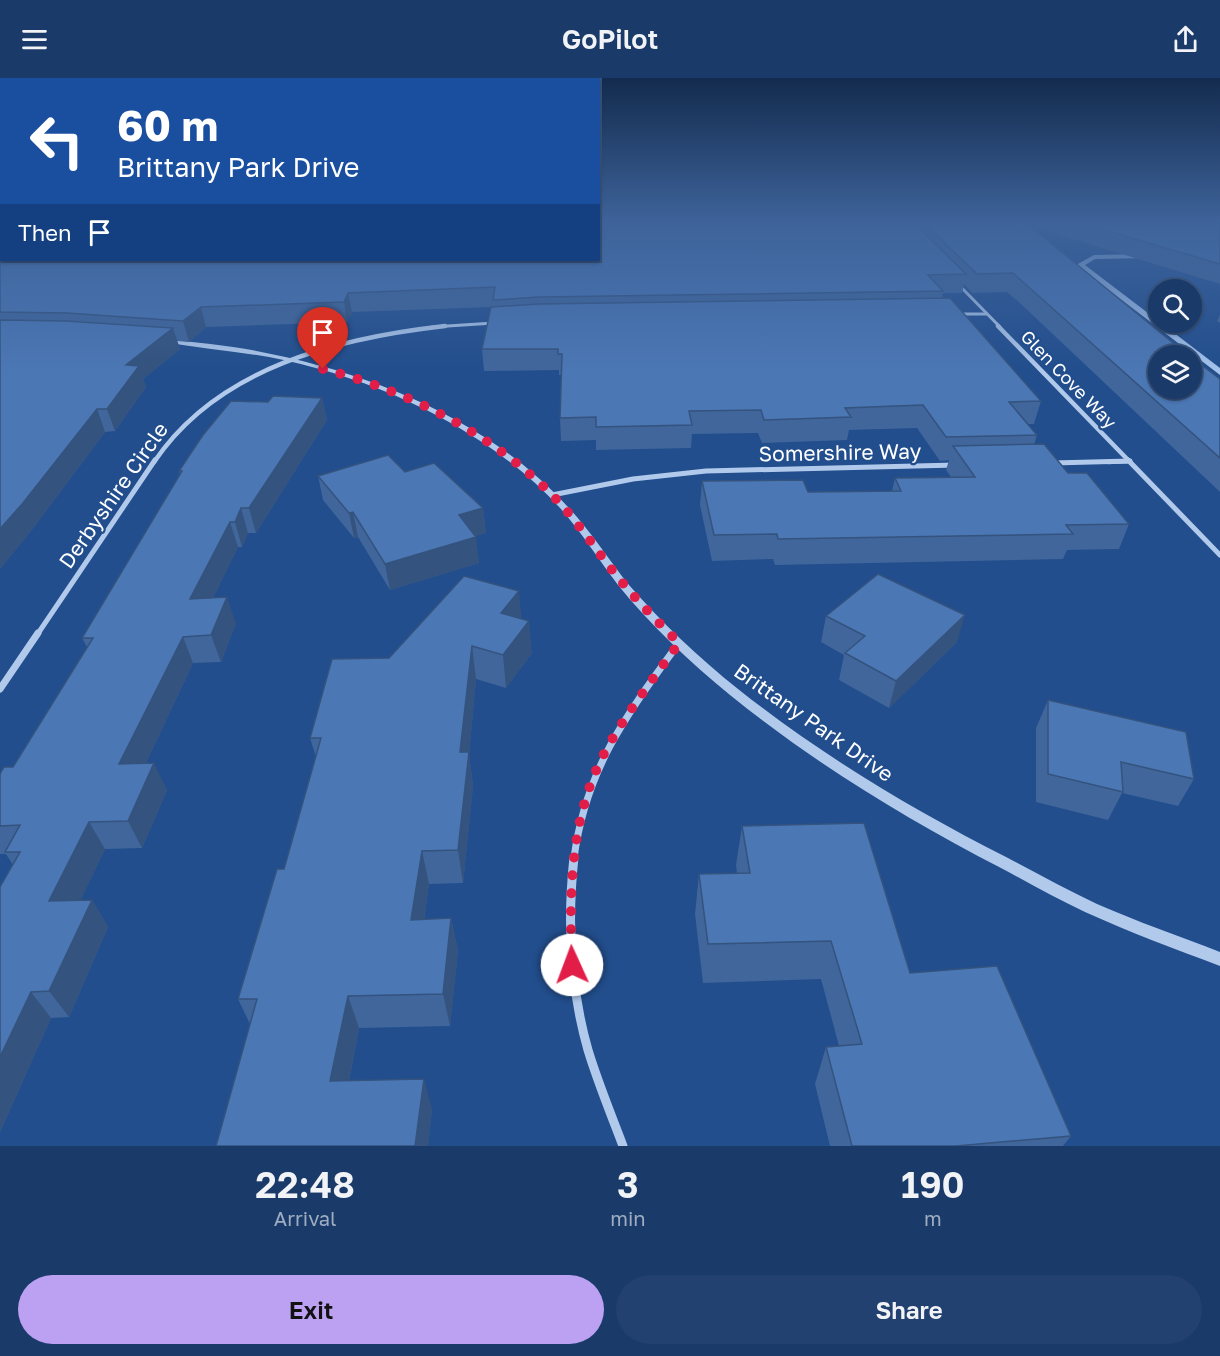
<!DOCTYPE html>
<style>
:root{--surface:#1a3a6a;--page:#234170;--text:#f1f3f6;--muted:#9fadc1;--line:#38547e;--accent:#bca0f2}
body{margin:0;font-family:"Golos Text",sans-serif;background:var(--page);color:var(--text);height:100vh;display:flex;flex-direction:column;font-size:22px;white-space:nowrap}
*{box-sizing:border-box;margin:0}
p{font-size:20px;color:var(--muted)}
.icon{flex:none;width:33px;height:33px;fill:none;stroke:currentColor;stroke-width:2;stroke-linecap:round;stroke-linejoin:round}
.map{position:relative;height:1068px;overflow:hidden}
.details{display:flex;flex-direction:column;background:var(--surface);flex:1}
.details>*{flex:none}
.top-card{position:absolute;left:0px;top:0px;width:600px;height:183px;box-shadow:0 2px 4px #0004,0 0 0 2px var(--line);background:#1a4fa0;color:#fff;overflow:hidden}
.fabs{position:absolute;left:1148px;top:201px;display:grid;gap:12px}
.fabs a{display:grid;place-items:center;width:54px;height:54px;border-radius:50%;background:var(--surface);box-shadow:0 2px 4px #0004,0 0 0 2px var(--line);font-size:30px}
.pin{position:absolute;display:grid;place-items:center;width:51px;height:51px;color:#fff;margin:-62px -26px;border-radius:50% 50% 50% 0;rotate:-45deg;box-shadow:0 0 6px #0007}
.pin .icon{rotate:45deg}
.me{position:absolute;width:66px;margin:-33px;rotate:358deg;stroke-linejoin:round;filter:drop-shadow(0 0 4px #0008)}
.turn{display:flex;align-items:center;gap:21px;height:126px;padding:0 18px;font-size:27px}
.turn .icon{width:78px;height:78px;stroke-width:2.5}
.turn b{display:block;font-size:42px;line-height:51px}
.then{display:flex;align-items:center;height:57px;padding:0 18px;background:#0003;gap:12px;font-size:22px}
.eta{display:flex;justify-content:space-evenly;align-items:center;height:102px;text-align:center}
.eta b{font-size:36px;font-weight:600;line-height:42px}
.action{display:flex;gap:12px;margin-top:auto;padding:12px 18px}
.action a{flex:1;height:69px;border-radius:36px;background:var(--accent);color:#111;font-size:24px;font-weight:600;line-height:69px;text-align:center}
.action a+a{background:var(--page);color:var(--text)}
header{display:flex;justify-content:space-between;align-items:center;height:78px;padding:0 18px;background:var(--surface);font-size:27px;font-weight:600}
.map>svg:first-child{display:block}
.lines{fill:none;stroke-linecap:round;stroke-linejoin:round}
.stream{fill:#a5c4ed;fill-rule:evenodd}
.minor-far4{stroke:#b1caec;stroke-width:3}
.minor-far3{stroke:#b1caec;stroke-width:4.5}
.minor-far2{stroke:#b1caec;stroke-width:5}
.minor-far1{stroke:#b1caec;stroke-width:7}
.minor{stroke:#b1caec;stroke-width:9}
.tertiary{fill:#b1caec;fill-rule:evenodd}
.wall{fill:#40669b}
.shaded-wall{fill:#34537e}
.building{fill:#4b77b4;stroke:#34537e;stroke-width:1.5}
.route{stroke:#e11d48;stroke-width:10;stroke-dasharray:0 18}
.labels{text-anchor:middle;dominant-baseline:central;stroke-width:4.5;stroke-linejoin:round;paint-order:stroke}
.far-street-label{font-size:18px;fill:#fff;stroke:#224e8d}
.street-label{font-size:21px;fill:#fff;stroke:#224e8d}
</style>
<header><svg class="icon" aria-label="menu" viewBox="0 0 24 24"><path d="M4 6h16M4 12h16M4 18h16"/></svg>GoPilot<svg class="icon" aria-label="share" viewBox="0 0 24 24"><path d="M12 15V3M7 8l5-5 5 5M5 13v7h14v-7"/></svg></header>
<div class="map">
<svg width="1220" height="1068" viewBox="0 0 1220 1068">
<rect width="100%" height="100%" fill="#224e8d"/>
<g class="lines">
<polygon class="stream" points="1149,176 1149,180 1146,180 1095,181 1085,187 1220,290 1220,297 1076,187 1094,177"/>
<g class="minor-far4">
<polyline points="957,205 1000,249"/>
<polyline points="957,236 987,236"/>
<polyline points="432,249 494,245"/>
</g>
<g class="minor-far3">
<polyline points="998,248 1130,384"/>
<path d="M154,384c64,-95 184,-124 291,-136"/>
<polyline points="1108,384 1130,383"/>
</g>
<g class="minor-far2">
<polyline points="1128,382 1220,477"/>
<polyline points="1053,385 1130,383"/>
<polyline points="552,417 633,401 706,393 956,387"/>
<polyline points="37,557 155,382"/>
</g>
<g class="minor-far1">
<polyline points="0,611 38,555"/>
<path d="M574,780c12,-90 53,-144 105,-215"/>
</g>
<path class="minor" d="M574,779c-7,65 -4,130 14,193 10,33 23,64 35,96"/>
<path class="tertiary" d="M165,261c35,4 71,7 106,15 108,22 220,69 296,152 23,24 41,53 62,79 33,38 69,72 109,104 83,66 175,121 270,169 30,16 59,32 89,46 41,18 82,32 123,48v14c-45,-17 -91,-34 -135,-54 -28,-13 -56,-29 -84,-44 -95,-49 -187,-105 -271,-173 -40,-33 -79,-69 -112,-110 -19,-25 -36,-52 -57,-76 -74,-81 -185,-131 -292,-152 -35,-6 -71,-9 -106,-15v-2z"/>
</g>
<g class="wall">
<polygon points="0,144 1220,144 1220,206 1030,148 1176,268 1220,301 1220,414 1021,226 1007,214 972,215 964,206 962,215 943,215 942,221 1041,323 1034,346 1027,346 1037,357 1034,367 1129,446 1119,471 1067,472 1063,481 775,487 773,481 712,483 700,427 702,403 808,414 892,413 895,400 951,399 946,392 949,382 940,383 917,350 849,352 847,362 762,365 758,355 692,356 691,370 596,372 596,362 561,363 560,340 561,297 559,297 559,292 484,293 482,271 493,229 352,234 347,244 206,249 189,264 177,263 180,271 143,301 146,309 115,353 105,354 34,449 0,491"/>
<polygon points="1220,236 1220,245 1217,243"/>
<polygon points="322,320 327,342 256,455 248,455 242,469 238,469 213,520 236,545 221,584 193,585 146,685 167,712 142,770 105,771 80,823 92,822 108,849 69,939 51,940 0,1054 0,810 13,787 6,776 0,776 0,696 13,689 87,569 82,560 180,397 179,393 268,324"/>
<polygon points="405,394 483,430 486,455 475,458 479,485 390,512 358,459 354,460 323,422 318,398"/>
<polygon points="826,538 957,564 889,630 839,602 844,577 821,564"/>
<polygon points="521,541 532,575 506,610 476,601 469,676 473,708 463,805 429,806 424,842 451,840 458,873 450,948 359,950 349,1003 432,1031 428,1068 216,1068 250,946 238,921 284,791 316,679 310,660 389,580"/>
<polygon points="1048,622 1194,701 1178,728 1122,715 1108,742 1036,724 1036,650"/>
<polygon points="742,748 910,895 1071,1058 1063,1068 830,1068 815,1006 826,969 839,968 821,901 703,905 695,836 699,796 737,795 736,787"/>
</g>
<g class="shaded-wall">
<polygon points="348,215 352,234 347,244 344,224"/>
<polygon points="201,229 206,249 189,264 183,243"/>
<polygon points="173,250 180,271 143,301 146,309 115,353 107,331 126,287"/>
<polygon points="322,320 327,342 256,455 249,430"/>
<polygon points="97,331 105,354 34,449 0,491 0,451"/>
<polygon points="241,430 248,455 242,469 235,444"/>
<polygon points="483,430 486,455 462,462 459,437"/>
<polygon points="353,434 358,459 354,460 349,435"/>
<polygon points="230,444 238,469 200,547 190,521"/>
<polygon points="476,459 479,485 390,512 385,486"/>
<polygon points="519,513 522,545 501,535"/>
<polygon points="227,519 236,545 221,584 211,557"/>
<polygon points="965,537 957,564 889,630 896,603"/>
<polygon points="529,543 532,575 506,610 503,577"/>
<polygon points="183,559 193,585 133,713 119,686"/>
<polygon points="472,568 476,601 469,676 473,708 463,805 458,772 460,674"/>
<polygon points="154,685 167,712 142,770 128,743"/>
<polygon points="89,744 105,771 67,851 49,823"/>
<polygon points="422,773 429,806 419,875 411,842"/>
<polygon points="92,822 108,849 69,939 49,913"/>
<polygon points="451,840 458,873 450,948 443,916"/>
<polygon points="31,914 51,940 0,1054 0,979"/>
<polygon points="348,918 359,950 343,1034 330,1003"/>
<polygon points="424,1001 432,1031 428,1068 415,1068"/>
</g>
<g class="building">
<polygon points="0,144 2,144 2,182 598,182 598,144 913,144 966,196 928,197 943,213 539,219 493,222 495,209 348,215 344,224 201,229 183,243 67,235 0,234"/>
<polygon points="923,144 1025,144 1189,278 1158,278 1158,310 1191,310 1191,279 1220,301 1220,380 1013,195 977,196"/>
<polygon points="1077,144 1220,144 1220,186"/>
<polygon points="950,220 1041,323 1009,324 1037,357 946,359 923,327 845,330 851,339 764,342 761,332 689,333 692,347 596,349 596,339 560,340 562,276 558,276 558,271 482,271 491,229 539,226"/>
<polygon points="0,242 66,243 173,250 126,287 139,288 107,331 97,331 23,425 0,451"/>
<polygon points="273,318 322,320 249,430 241,430 235,444 230,444 190,521 227,519 211,557 183,559 119,686 154,685 128,743 89,744 49,823 92,822 49,913 31,914 0,979 0,809 20,774 5,774 20,747 0,748 0,696 4,689 13,689 93,560 82,560 182,393 179,393 203,357 231,323 268,324"/>
<polygon points="1044,366 1068,395 1087,395 1129,446 1066,447 1073,456 778,461 777,456 714,457 702,403 803,402 808,414 901,413 895,400 975,399 953,368"/>
<polygon points="388,377 405,394 434,385 483,430 459,437 476,459 385,486 353,434 349,435 318,398"/>
<polygon points="878,496 965,537 896,603 845,575 865,558 826,538"/>
<polygon points="464,498 519,513 501,535 529,543 503,577 472,568 460,674 469,674 458,772 422,773 411,842 451,840 443,916 348,918 330,1003 424,1001 415,1068 216,1068 257,921 238,921 277,791 284,791 321,660 310,660 332,581 389,580"/>
<polygon points="1048,622 1186,654 1194,701 1121,684 1123,714 1048,696"/>
<polygon points="864,745 910,895 997,888 1071,1058 956,1068 852,1068 826,969 862,966 831,863 708,866 699,796 750,795 742,748"/>
</g>
<linearGradient id="sky" x2="0" y2="1"><stop stop-color="#132b4e"/><stop offset="0.49" stop-color="#3e639a"/><stop offset="1" stop-color="#3e639a" stop-opacity="0"/></linearGradient>
<rect width="1220" height="294" fill="url(#sky)"/>
<g class="lines">
<path class="route" d="M323,291c85,22 170,65 232,129 26,27 46,60 71,89 16,19 35,38 53,56 -25,35 -52,69 -73,107 -36,66 -37,142 -34,215"/>
</g>
<g class="labels">
<g class="far-street-label">
<text transform="translate(1069 301) rotate(46)">Glen Cove Way</text>
</g>
<g class="street-label">
<text transform="translate(840 374) rotate(-1)">Somershire Way</text>
<text transform="translate(113 417) rotate(-55)">Derbyshire Circle</text>
<text transform="translate(814 644) rotate(35)">Brittany Park Drive</text>
</g>
</g>
</svg>
<div class="fabs">
<a><svg class="icon" aria-label="search" viewBox="0 0 24 24"><circle cx="10" cy="10" r="6"/><path d="M15 15l6 6"/></svg></a>
<a><svg class="icon" aria-label="layers" viewBox="0 0 24 24"><path d="M12 4l9 5-9 5-9-5zM3 14l9 5 9-5"/></svg></a>
</div>
<div class="pin" style="left:323px;top:291px;background:#d93025"><svg class="icon" aria-label="arrive" viewBox="0 0 24 24"><path d="M6 21V4h12l-3 4 3 4H6"/></svg></div>
<svg class="me" style="left:572px;top:887px" viewBox="-20 -20 40 40"><circle r="19" fill="#fff"/><path d="M0-13L10 11 0 6-10 11z" fill="#e11d48"/></svg>
<div class="top-card">
<div class="turn"><svg class="icon" aria-label="left" viewBox="0 0 24 24"><path d="M17 20v-9H6M10 6l-5 5 5 5"/></svg><div><b>60 m</b>Brittany Park Drive</div></div>
<div class="then">Then<svg class="icon" aria-label="arrive" viewBox="0 0 24 24"><path d="M6 21V4h12l-3 4 3 4H6"/></svg></div>
</div>
</div>
<section class="details">
<div class="eta">
<div><b>22:48</b><p>Arrival</p></div>
<div><b>3</b><p>min</p></div>
<div><b>190</b><p>m</p></div>
</div>
<div class="action"><a>Exit</a><a>Share</a></div>
</section>
